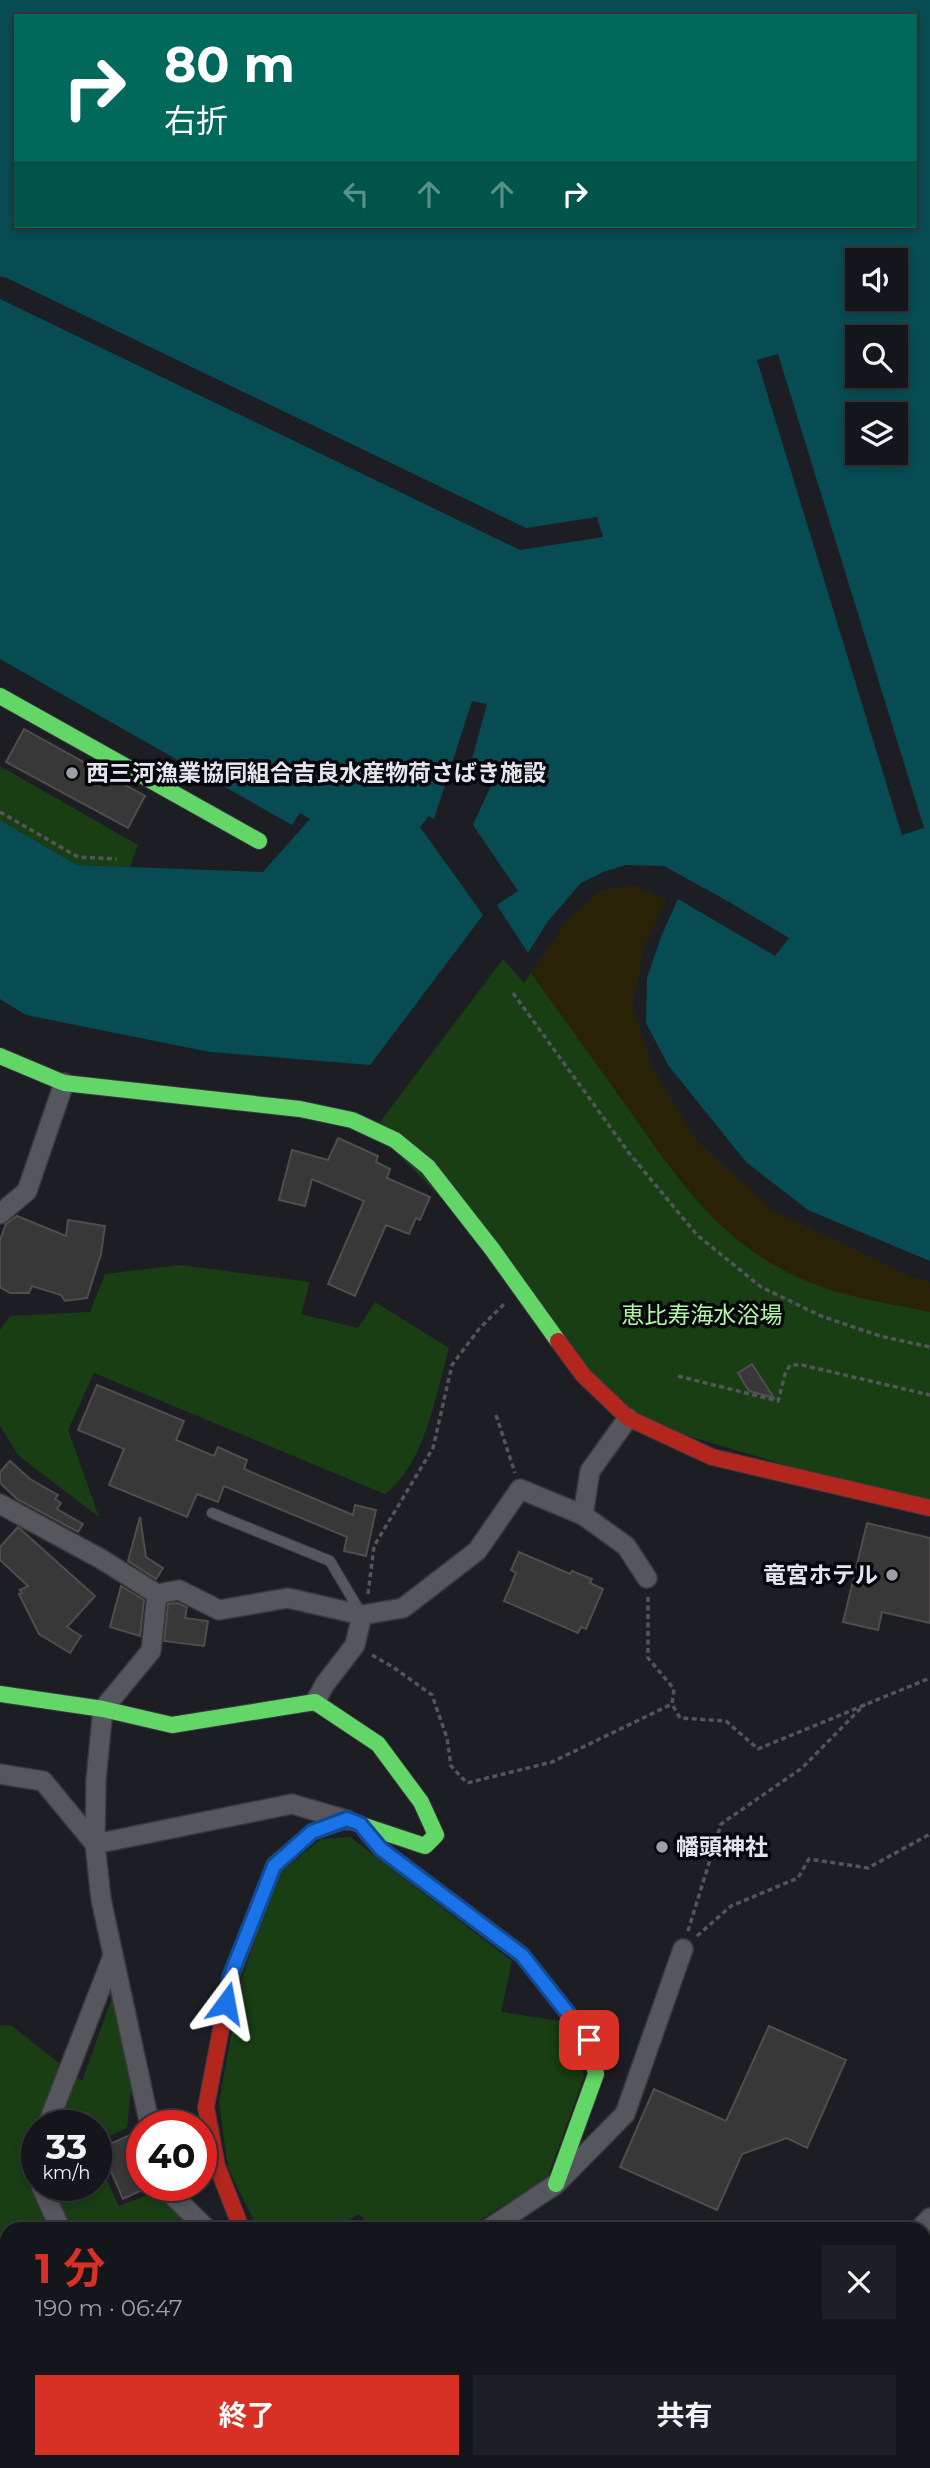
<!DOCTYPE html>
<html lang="ja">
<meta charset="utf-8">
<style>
:root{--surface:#15161b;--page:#1e1f24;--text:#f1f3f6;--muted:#9d9fa3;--line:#34353a;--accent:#d93025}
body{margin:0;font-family:Montserrat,"Noto Sans JP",sans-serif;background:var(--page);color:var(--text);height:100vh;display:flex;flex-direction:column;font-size:26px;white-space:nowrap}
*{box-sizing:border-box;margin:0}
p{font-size:23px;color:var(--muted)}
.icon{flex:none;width:38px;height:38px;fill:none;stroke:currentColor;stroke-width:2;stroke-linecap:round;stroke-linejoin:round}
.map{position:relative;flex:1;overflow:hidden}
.panel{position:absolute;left:0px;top:2222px;width:931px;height:247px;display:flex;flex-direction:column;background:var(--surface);border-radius:21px 21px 0 0;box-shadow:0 4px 10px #0003,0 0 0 2px var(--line)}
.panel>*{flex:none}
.guide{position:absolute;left:14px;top:14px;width:903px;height:214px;border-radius:0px;box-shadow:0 4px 10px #0003,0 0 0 2px var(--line);background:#00695c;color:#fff;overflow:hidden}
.buttons{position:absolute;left:845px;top:248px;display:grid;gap:14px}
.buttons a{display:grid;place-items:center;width:63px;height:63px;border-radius:0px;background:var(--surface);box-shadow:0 4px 10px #0003,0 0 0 2px var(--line);font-size:35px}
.speed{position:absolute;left:21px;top:2110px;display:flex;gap:14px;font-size:35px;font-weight:700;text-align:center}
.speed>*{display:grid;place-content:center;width:91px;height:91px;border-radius:50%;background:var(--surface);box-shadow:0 4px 10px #0003,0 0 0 2px var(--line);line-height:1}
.speed small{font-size:18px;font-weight:400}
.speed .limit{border:10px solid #d22;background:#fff;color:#111}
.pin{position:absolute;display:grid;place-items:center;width:60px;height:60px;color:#fff;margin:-30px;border-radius:14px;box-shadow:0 4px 10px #0006}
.me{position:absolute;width:77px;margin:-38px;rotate:13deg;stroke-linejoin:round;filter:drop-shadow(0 0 5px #0008)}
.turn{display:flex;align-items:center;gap:24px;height:147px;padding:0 35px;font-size:32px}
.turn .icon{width:91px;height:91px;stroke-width:2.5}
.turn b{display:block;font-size:49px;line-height:60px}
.lanes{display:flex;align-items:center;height:66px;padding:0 35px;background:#0003;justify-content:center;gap:35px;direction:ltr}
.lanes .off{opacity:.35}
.round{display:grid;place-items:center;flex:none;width:74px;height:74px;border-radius:0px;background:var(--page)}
.summary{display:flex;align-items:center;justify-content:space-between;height:119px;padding:0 35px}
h1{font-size:42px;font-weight:700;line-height:52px;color:var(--accent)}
.action{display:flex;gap:14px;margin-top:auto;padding:14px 35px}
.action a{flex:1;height:80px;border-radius:0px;background:var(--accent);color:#fff;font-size:28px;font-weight:700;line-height:80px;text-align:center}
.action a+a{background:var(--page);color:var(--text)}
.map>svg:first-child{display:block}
.green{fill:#193e14}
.sand{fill:#292207}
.water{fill:#084c53;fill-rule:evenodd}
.pier{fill:#1c1e24}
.building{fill:#393838;stroke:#4f4d4e;stroke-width:2}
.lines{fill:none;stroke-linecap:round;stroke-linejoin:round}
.lane-casing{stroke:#38383e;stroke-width:12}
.street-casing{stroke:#38383e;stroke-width:22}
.fast-casing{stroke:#38383e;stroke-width:18}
.jam-casing{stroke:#38383e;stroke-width:18}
.path{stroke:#53555b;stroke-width:3.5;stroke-dasharray:5 3.5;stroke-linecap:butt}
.lane{stroke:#56575c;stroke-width:10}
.street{stroke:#56575c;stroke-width:19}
.fast{stroke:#63d668;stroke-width:16}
.jam{stroke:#b3261e;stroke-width:16}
.route-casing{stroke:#114b97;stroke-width:18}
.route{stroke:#1a73e8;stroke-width:12}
.poi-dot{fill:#9d9fa7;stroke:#06070c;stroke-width:2.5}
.labels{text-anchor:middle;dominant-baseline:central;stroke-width:7;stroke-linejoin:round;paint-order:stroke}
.poi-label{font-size:23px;font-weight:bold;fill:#e3e4ed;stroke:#06070c;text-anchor:start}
.park-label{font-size:23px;fill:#aefaa2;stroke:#06070c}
</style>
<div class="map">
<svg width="930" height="2468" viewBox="0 0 930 2468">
<rect width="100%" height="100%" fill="#1c1e24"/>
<g class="green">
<polygon points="0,766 138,845 130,867 77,865 0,820"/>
<polygon points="634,885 666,900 644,946 632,1006 653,1069 695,1139 772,1210 911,1277 930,1283 930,1508 628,1418 492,1249 374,1130 503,959 524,983 567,921 600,891"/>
<path d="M180,1265l130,17 -9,32 57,14 17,-26 74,46c-13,46 -24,116 -64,146l-291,-121 -26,57 31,87 -80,-61 -19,-30v-96l10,-14 80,-4 15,-38z"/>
<polygon points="350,1837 512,1961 501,2012 561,2021 579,2044 584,2077 547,2179 465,2229 373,2229 359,2214 333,2229 258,2229 228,2168 219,2102 241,1980 279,1873 321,1839"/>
<polygon points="113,1995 132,2081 127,2128 96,2142 96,2126 37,2126 37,2186 96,2186 96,2158 119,2206 153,2193 194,2229 7,2230 7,2406 0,2411 0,2025 12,2026 82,2081"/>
<polygon points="339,2462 469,2462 462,2468 350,2468"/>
</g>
<path class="sand" d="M634,885l32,15 -22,46 -12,60 21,63 42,70 77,71 139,67 19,6v29c-42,-9 -89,-15 -128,-33 -83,-36 -125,-101 -175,-172 -32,-45 -64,-89 -96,-134l36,-52 33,-30z"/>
<g class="water">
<path d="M0,0h930v1261l-122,-51 -62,-48 -78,-97 -22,-42 1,-45 14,-41 17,-38 97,57 14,-18 -58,-35 -67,-37 -38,-1 -23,7 -22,11 -33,38 -20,32 -31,-48 21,-14 -45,-66 25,-55 -26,-11 15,-55 -15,-3 -38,118 -5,-3 -9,11 63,88 -113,150 -160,-13 -184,-37 -26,-16v-179l77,45 186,7 47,-53 -10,-6 -8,12 -292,-166v-360l9,-20 -9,-3zM16,16h899v210h-899zM858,261h38v38h-38zM858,338h38v38h-38zM858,415h38v38h-38z"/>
<polygon points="924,2405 930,2422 930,2468 832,2468 841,2462 924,2462"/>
</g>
<g class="pier">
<polygon points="9,279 526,528 597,517 603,537 520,550 0,299"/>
<polygon points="778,354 924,828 902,835 757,360"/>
</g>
<g class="building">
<polygon points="24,729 145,796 128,828 6,762"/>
<polygon points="338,1138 378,1156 376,1162 390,1169 387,1178 430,1197 420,1220 416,1218 409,1234 386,1225 355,1296 328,1284 364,1201 312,1179 305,1206 279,1200 292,1150 328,1160"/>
<polygon points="17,1216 66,1236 68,1220 105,1226 101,1254 87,1298 65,1301 61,1295 32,1286 29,1293 10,1293 0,1287 0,1240 6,1224"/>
<polygon points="752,1364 774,1398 749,1391 738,1373"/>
<polygon points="97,1385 184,1421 176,1440 214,1456 218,1447 247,1460 244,1469 353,1515 355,1505 376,1510 366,1556 344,1551 347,1537 224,1486 218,1502 197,1494 187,1517 109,1485 124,1449 78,1430"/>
<polygon points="10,1461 30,1479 58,1495 55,1499 61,1503 57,1509 83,1524 78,1532 17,1499 0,1483 0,1472"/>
<polygon points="140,1517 146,1557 163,1568 156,1579 128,1561"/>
<polygon points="867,1523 930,1538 930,1623 882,1612 878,1630 843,1622"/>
<polygon points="18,1527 95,1596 67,1627 81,1636 70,1653 39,1634 19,1594 22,1593 20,1590 28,1586 0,1560 0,1547"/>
<polygon points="519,1552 570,1574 572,1571 592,1579 590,1583 603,1589 586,1629 581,1627 578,1633 504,1601 516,1573 511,1570"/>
<polygon points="121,1586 144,1600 140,1636 110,1627"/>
<polygon points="177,1603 187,1607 185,1618 208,1621 204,1646 164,1641 168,1604"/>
<polygon points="769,2026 846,2060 807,2148 787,2138 742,2154 717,2210 620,2167 654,2089 726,2121"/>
<polygon points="130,2135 142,2161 142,2190 123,2199 101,2148"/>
</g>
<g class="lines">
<defs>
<polyline id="lane" points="212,1513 330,1561 362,1615"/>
<g id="street">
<polyline points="0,1214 27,1191 64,1083"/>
<polyline points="0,1504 101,1559 157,1594 179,1590 219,1610 288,1598 362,1615 403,1608 477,1551 520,1489 583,1515 626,1546 647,1578"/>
<polyline points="583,1515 590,1471 628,1418"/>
<polyline points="157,1594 151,1651 103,1709 96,1780 95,1844 292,1804 347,1820"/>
<polyline points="315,1702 325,1684 355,1645 362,1615"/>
<polyline points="0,1774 43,1781 95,1844 101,1899 150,2126"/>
<polyline points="47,2126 113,1956"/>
<polyline points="37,2152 32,2165 37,2176"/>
<polyline points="41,2186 61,2230"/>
<polyline points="170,2186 175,2198 208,2230"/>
<polyline points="487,2230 556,2184 625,2114 683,1949"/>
<polyline points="919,2230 930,2218"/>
<polyline points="135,2462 136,2468"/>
<polyline points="237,2462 246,2468"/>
</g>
<g id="fast">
<polyline points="0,696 259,841"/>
<polyline points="0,1056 64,1083 300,1109 352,1120 395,1140 428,1167 492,1249 558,1341"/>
<polyline points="0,1694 103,1709 172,1725 315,1702 378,1744 421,1802 436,1835 425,1846 347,1820 312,1832 274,1865 271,1874"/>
<polyline points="366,1832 381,1849 522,1955 589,2040 596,2074 556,2184"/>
<polyline points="924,2362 930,2349"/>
<polyline points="719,2468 731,2462"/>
</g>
<g id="jam">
<polyline points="558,1341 583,1375 628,1418 712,1457 930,1508"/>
<polyline points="242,2230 217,2166 206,2107 231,1977 271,1874"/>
</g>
</defs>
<use href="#lane" class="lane-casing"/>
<use href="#street" class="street-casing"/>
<use href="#fast" class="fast-casing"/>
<use href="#jam" class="jam-casing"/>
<g class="path">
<polyline points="0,812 78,857 117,859"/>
<polyline points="513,993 629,1153 697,1235 761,1287 821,1316 880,1336 930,1347"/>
<polyline points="678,1376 778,1401 785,1374 790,1365 802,1365 930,1395"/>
<polyline points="496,1415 515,1473"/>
<polyline points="368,1594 374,1546 433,1448 452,1365 479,1329 504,1304"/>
<polyline points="648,1597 648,1658 674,1689 672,1704 680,1718 726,1721 758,1749 930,1678"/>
<polyline points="372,1655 393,1667 432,1695 447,1738 451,1766 467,1783 552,1762 672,1704"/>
<polyline points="688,1931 721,1824 802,1768 865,1704"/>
<polyline points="697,1936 731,1906 798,1878 809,1859 868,1868 930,1834"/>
<polyline points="586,2462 587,2468"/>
</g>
<use href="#lane" class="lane"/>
<use href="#street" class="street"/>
<use href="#fast" class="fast"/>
<use href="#jam" class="jam"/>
</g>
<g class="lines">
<defs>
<polyline id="route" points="226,2003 230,1977 274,1866 312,1832 347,1819 360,1824 381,1849 522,1955 589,2040"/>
</defs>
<use href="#route" class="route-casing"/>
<use href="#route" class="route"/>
</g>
<g class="poi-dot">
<circle cx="72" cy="773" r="7"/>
<circle cx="892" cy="1575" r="7"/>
<circle cx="662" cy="1847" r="7"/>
</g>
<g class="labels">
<g class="poi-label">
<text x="86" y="773">西三河漁業協同組合吉良水産物荷さばき施設</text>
<text x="878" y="1575" text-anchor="end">竜宮ホテル</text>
<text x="676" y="1847">幡頭神社</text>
</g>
<g class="park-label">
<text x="702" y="1315">恵比寿海水浴場</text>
</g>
</g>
</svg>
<div class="buttons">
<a><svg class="icon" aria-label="sound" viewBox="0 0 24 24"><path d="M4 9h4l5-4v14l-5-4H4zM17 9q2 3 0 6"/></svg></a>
<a><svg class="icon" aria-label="search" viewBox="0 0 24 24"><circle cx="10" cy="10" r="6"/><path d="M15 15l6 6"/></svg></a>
<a><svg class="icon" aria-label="layers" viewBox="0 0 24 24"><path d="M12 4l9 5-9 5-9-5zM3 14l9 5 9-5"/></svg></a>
</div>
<div class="speed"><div>33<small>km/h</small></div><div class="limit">40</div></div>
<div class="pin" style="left:589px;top:2040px;background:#d93025"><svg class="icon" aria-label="arrive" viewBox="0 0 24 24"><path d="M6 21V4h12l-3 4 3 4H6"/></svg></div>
<svg class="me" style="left:226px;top:2003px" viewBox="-20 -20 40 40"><path d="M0-17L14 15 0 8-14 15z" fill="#1a73e8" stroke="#fff" stroke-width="4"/></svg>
<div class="guide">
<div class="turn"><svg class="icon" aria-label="right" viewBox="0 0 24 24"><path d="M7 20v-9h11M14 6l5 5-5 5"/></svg><div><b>80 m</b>右折</div></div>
<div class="lanes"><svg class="icon off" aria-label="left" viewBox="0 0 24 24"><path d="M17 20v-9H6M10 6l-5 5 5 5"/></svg><svg class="icon off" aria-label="ahead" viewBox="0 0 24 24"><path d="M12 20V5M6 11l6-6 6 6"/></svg><svg class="icon off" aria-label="ahead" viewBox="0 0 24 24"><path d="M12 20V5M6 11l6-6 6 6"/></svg><svg class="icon" aria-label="right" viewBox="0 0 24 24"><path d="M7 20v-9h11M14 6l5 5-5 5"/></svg></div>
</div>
<section class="panel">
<div class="summary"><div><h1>1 分</h1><p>190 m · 06:47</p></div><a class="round"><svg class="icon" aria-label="close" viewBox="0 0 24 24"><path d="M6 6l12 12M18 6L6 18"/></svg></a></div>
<div class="action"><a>終了</a><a>共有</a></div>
</section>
</div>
